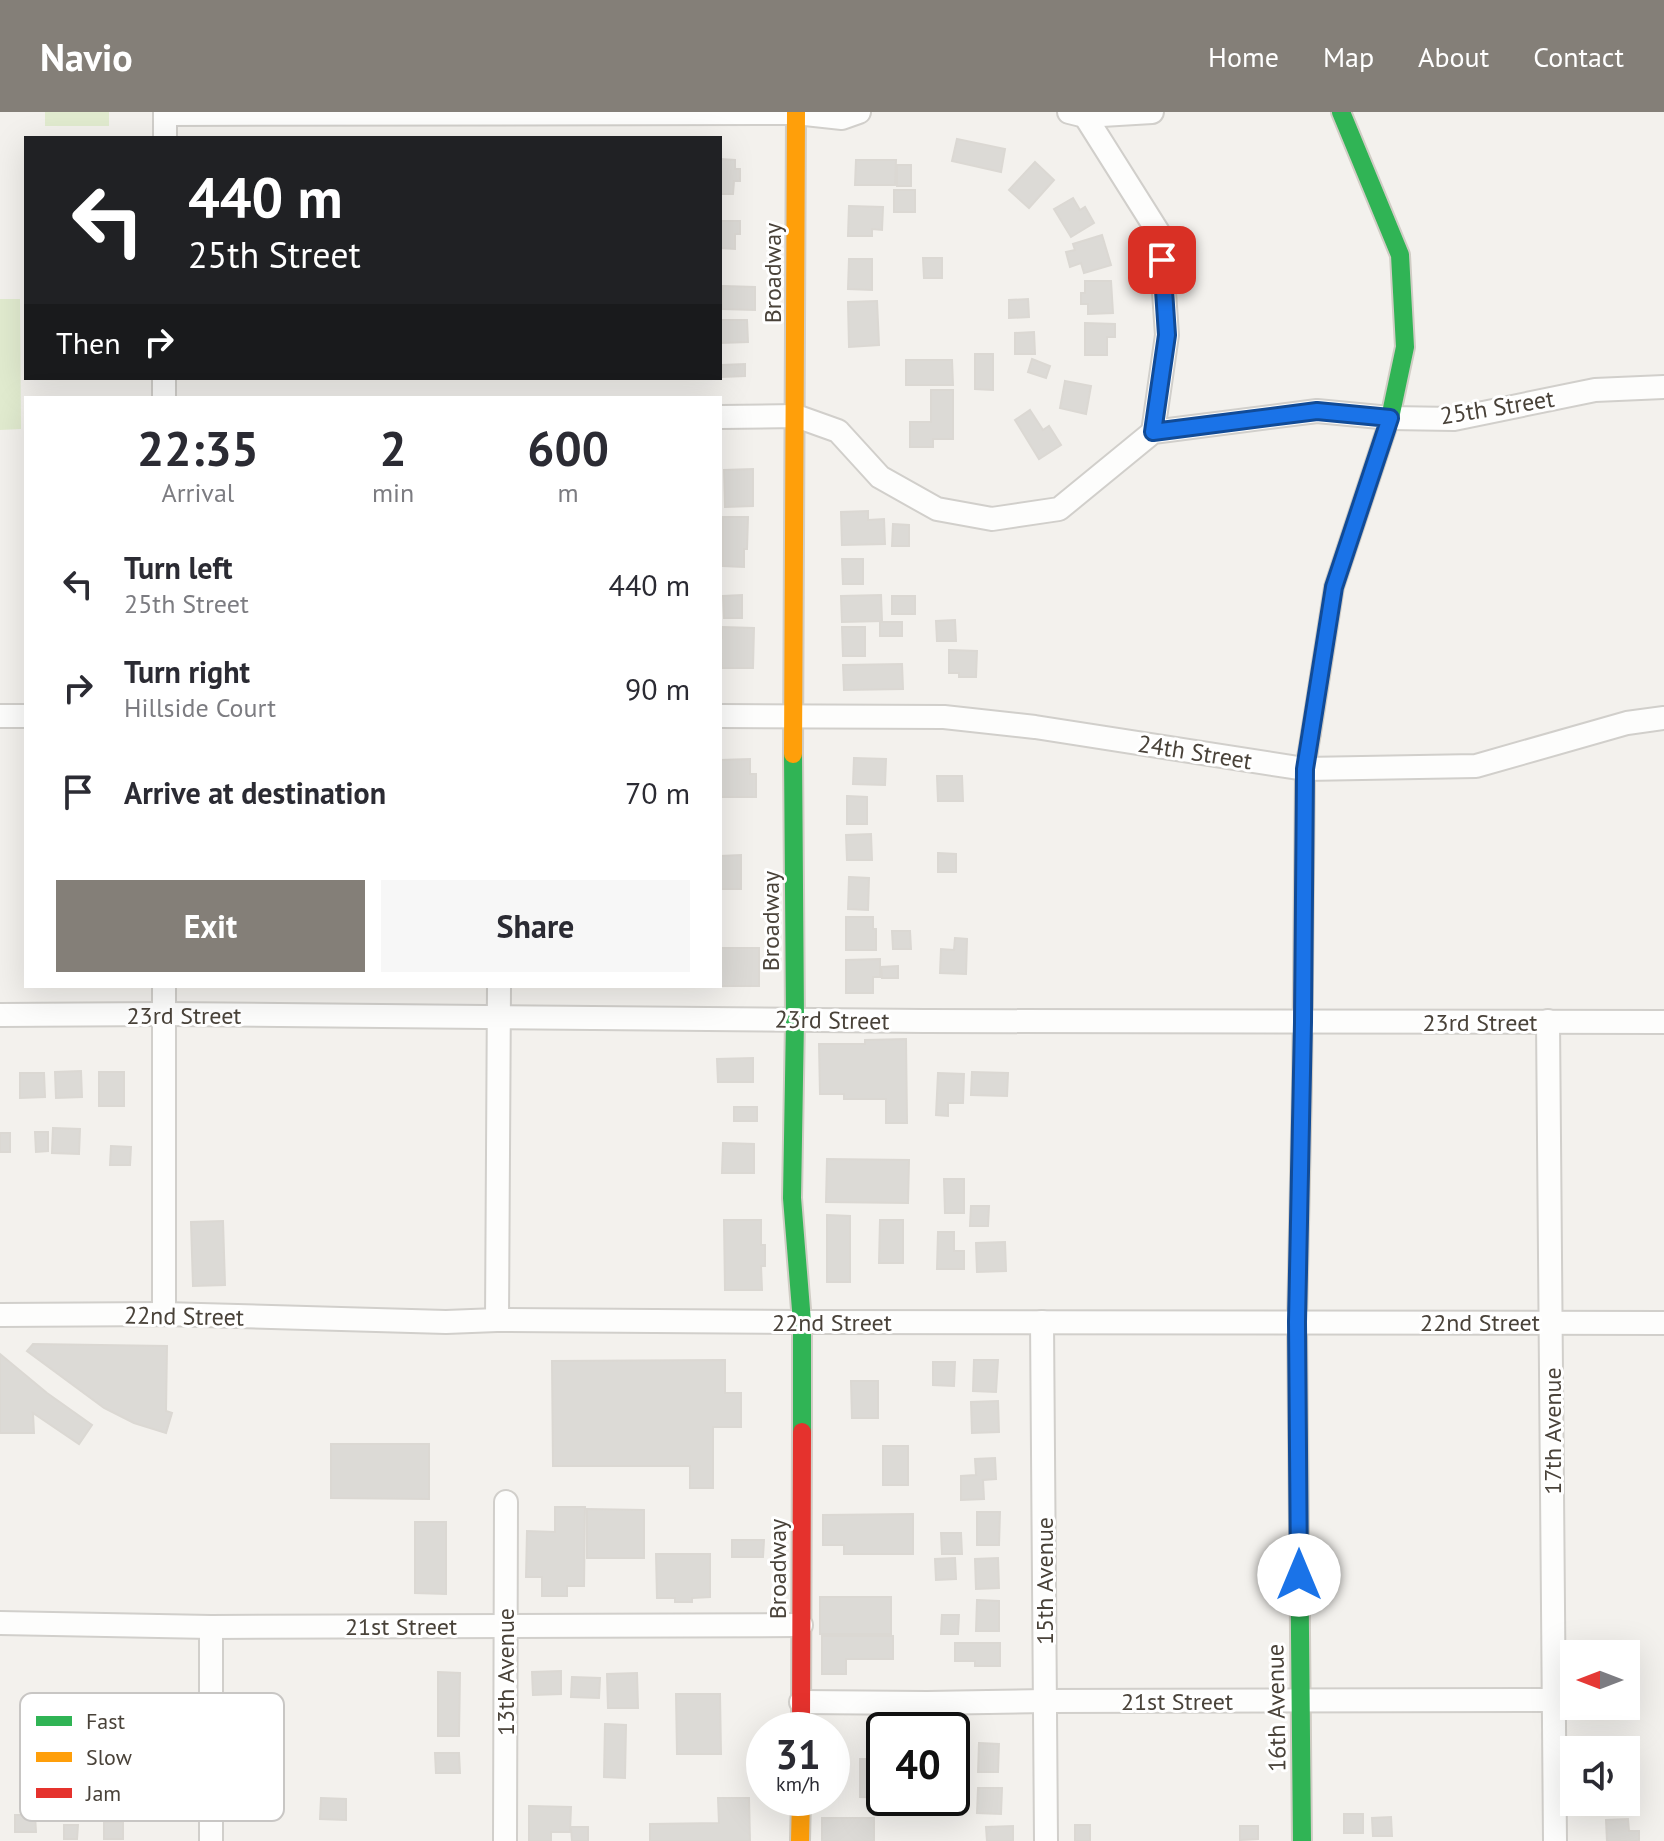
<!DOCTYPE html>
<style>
:root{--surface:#fff;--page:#f7f7f7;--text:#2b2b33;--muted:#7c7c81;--accent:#847f78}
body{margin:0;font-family:"PT Sans",sans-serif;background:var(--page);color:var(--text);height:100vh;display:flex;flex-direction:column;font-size:30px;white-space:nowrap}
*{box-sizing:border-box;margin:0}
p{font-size:26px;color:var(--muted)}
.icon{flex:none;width:44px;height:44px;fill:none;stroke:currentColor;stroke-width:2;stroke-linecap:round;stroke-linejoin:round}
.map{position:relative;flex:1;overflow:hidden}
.details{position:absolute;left:24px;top:284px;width:698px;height:592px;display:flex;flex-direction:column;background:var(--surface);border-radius:0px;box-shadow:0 8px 32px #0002}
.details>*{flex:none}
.top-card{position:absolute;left:24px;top:24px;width:698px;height:244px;border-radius:0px;box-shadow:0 8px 32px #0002;background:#202124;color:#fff;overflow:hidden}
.needle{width:52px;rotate:270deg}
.controls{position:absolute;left:1560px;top:1528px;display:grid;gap:16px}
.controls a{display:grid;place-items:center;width:80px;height:80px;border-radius:0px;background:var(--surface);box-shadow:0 8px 32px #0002;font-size:40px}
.speed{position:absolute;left:746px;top:1600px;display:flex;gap:16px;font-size:40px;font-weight:700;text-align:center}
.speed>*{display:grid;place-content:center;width:104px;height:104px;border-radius:50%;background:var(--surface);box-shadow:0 8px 32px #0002;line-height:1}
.speed small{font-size:20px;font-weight:400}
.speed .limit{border:4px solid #111;border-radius:12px;background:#fff;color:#111}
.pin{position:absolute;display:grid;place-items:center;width:68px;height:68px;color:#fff;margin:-34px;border-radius:16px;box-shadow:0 4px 12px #0006}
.me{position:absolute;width:88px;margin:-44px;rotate:0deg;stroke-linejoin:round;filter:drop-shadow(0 0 6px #0008)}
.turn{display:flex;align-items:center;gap:28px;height:168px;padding:0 32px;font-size:36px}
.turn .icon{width:104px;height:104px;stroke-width:2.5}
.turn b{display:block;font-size:56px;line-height:68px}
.then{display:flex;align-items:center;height:76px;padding:0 32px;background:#0003;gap:16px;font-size:30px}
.eta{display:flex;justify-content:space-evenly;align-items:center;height:136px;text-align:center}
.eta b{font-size:48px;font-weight:800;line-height:56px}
.button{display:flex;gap:16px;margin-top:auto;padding:16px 32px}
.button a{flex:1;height:92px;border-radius:0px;background:var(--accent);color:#fff;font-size:32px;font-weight:800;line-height:92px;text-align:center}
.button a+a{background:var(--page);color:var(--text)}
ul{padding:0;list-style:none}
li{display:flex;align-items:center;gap:24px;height:104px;padding:0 32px}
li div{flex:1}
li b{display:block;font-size:30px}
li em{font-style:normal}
header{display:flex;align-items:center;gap:48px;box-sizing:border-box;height:112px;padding:0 40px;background:var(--accent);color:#fff}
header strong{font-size:38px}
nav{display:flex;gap:44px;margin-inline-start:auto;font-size:28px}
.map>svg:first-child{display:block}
.green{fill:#e1ebcf}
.building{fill:#dcdad6;stroke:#dbd8d3;stroke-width:2}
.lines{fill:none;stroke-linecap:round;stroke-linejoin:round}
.street-casing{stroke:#d1cfcb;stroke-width:26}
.fast-casing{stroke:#d1cdc5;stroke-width:22}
.slow-casing{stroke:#d1cdc5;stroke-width:22}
.jam-casing{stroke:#d1cdc5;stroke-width:22}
.street{stroke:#fdfdfc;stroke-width:22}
.fast{stroke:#30b455;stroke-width:18}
.slow{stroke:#ff9f0a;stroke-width:18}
.jam{stroke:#e5322d;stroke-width:18}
.route-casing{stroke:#114b97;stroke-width:20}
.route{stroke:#1a73e8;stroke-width:14}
.labels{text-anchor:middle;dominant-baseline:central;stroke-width:6;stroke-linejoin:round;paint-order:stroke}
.street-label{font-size:24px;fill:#494239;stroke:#fff}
.key{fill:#fff;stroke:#c8c6c4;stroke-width:2}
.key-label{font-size:22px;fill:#494239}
</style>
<header>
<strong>Navio</strong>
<nav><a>Home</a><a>Map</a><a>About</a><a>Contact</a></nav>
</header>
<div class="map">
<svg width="1664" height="1729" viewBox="0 0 1664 1729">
<rect width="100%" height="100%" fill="#f3f1ed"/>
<g class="green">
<rect x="45" y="0" width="64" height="14"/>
<polygon points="0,187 20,187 21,317 0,318"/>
</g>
<g class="building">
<polygon points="957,27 1005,37 1001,60 952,49"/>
<polygon points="720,47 735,48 735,57 740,57 740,69 734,69 733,82 720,82"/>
<polygon points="856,48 896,48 895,73 855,73"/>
<polygon points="1035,50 1054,68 1029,96 1009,78"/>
<rect x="897" y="53" width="14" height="21"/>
<rect x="894" y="78" width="21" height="22"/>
<polygon points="1073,86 1080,98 1085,95 1094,111 1071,125 1054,97"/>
<polygon points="849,94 883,95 882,118 872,117 872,124 848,124"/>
<polygon points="720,109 740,109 740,122 735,122 735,137 720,136"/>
<polygon points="1102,123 1111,153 1084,161 1081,151 1070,155 1066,140 1075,138 1073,132"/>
<polygon points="923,146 942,146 942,166 924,166"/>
<polygon points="849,147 872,147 872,178 848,177"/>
<polygon points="1085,169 1111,169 1113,201 1088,202 1088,192 1081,192 1081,181 1085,181"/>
<polygon points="723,174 755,175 755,198 722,197"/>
<polygon points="1028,187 1029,205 1009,206 1009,188"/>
<polygon points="877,189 879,233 849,235 848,190"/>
<polygon points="720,208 747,208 748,230 720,231"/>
<polygon points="1085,211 1115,212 1115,225 1107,225 1107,243 1085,243"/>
<polygon points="1034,220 1035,242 1015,242 1015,221"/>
<polygon points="975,242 993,242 993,278 975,277"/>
<polygon points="1032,247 1050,254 1046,266 1028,260"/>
<polygon points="906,248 952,248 953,273 906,273"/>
<polygon points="745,252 745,264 722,265 722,253"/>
<polygon points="1065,269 1091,274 1086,302 1060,296"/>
<polygon points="931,278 953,278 953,327 933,327 933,335 910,335 910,310 931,310"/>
<polygon points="1030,298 1043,318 1049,314 1061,333 1039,347 1015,308"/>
<polygon points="753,357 753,394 725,395 724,358"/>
<polygon points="868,399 868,408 884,407 885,432 842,433 841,400"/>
<polygon points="723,405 748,405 747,437 744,437 744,455 723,454"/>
<polygon points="893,412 909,413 909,434 892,434"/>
<polygon points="842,447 863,447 863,472 843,472"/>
<polygon points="742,483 742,506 724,506 723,484"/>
<polygon points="881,483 882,509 842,510 841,484"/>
<rect x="892" y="484" width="23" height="18"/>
<polygon points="955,508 956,529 937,529 936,509"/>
<rect x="880" y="510" width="22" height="14"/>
<polygon points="722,515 754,516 753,556 722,556 720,526 722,526"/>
<polygon points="842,515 865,515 865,544 843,544"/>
<polygon points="949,538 977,539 976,565 959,565 959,561 949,561"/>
<polygon points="902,552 903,577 844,578 843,553"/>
<polygon points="854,646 886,647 885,673 853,672"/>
<polygon points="750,647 750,662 756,662 756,685 720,685 720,648"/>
<polygon points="937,664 962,664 963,689 938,689"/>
<polygon points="847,684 867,685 867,712 847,712"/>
<polygon points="871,722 872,748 847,748 846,723"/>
<polygon points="938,741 956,742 956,760 938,760"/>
<polygon points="741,743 741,777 720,777 720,744"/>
<polygon points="849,765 869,766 868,798 848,797"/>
<polygon points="846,805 873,805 873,817 876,817 876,838 846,838"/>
<polygon points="892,819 910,819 911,837 893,837"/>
<polygon points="955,826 967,827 966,862 940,861 941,837 954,838"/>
<polygon points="720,836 759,836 759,874 673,874 720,874"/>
<polygon points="880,847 880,865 873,865 873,881 846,881 846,848"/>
<polygon points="898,854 898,866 882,866 881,855"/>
<polygon points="906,927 907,1011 886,1011 886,987 844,987 844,982 820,982 819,932 865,932 865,928"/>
<polygon points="753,946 753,970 718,970 717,947"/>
<polygon points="81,959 82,985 56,986 55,960"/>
<rect x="99" y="960" width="25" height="34"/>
<polygon points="972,960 1008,961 1007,984 971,983"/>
<polygon points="20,961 44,961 45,985 20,986"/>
<polygon points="938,961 964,962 963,991 948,991 948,1004 936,1003"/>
<rect x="734" y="995" width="23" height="14"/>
<polygon points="53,1016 80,1017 79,1042 52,1041"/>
<polygon points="35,1020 48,1020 48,1039 36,1040"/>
<rect x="0" y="1021" width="10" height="19"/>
<polygon points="723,1031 754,1032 754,1061 722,1061"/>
<polygon points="111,1034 131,1035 130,1053 110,1053"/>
<polygon points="827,1047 909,1048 908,1091 826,1090"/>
<polygon points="944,1067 964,1067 964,1101 945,1101"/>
<polygon points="971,1094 989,1094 988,1114 970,1114"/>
<polygon points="827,1103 850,1104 850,1170 827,1170"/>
<polygon points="724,1108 761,1108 761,1133 765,1133 765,1154 761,1154 762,1178 725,1178"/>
<polygon points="880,1108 903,1108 903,1151 879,1151"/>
<polygon points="223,1109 225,1173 193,1174 191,1110"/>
<polygon points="938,1120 954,1120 954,1139 964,1139 964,1157 937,1157"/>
<polygon points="1005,1130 1006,1159 977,1160 976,1131"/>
<polygon points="33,1232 167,1234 166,1299 172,1301 166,1321 134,1311 104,1296 27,1239"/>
<polygon points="0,1242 47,1281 92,1313 79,1332 33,1301 34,1321 0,1321"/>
<polygon points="725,1248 725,1281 741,1281 741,1315 713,1315 713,1376 690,1376 690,1354 553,1354 552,1249"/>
<polygon points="974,1248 998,1248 996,1280 973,1279"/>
<polygon points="933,1250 955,1250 954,1274 933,1273"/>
<polygon points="851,1269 878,1269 878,1306 852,1306"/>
<polygon points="998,1289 999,1320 972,1321 971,1290"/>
<polygon points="331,1332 429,1332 429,1387 331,1386"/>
<rect x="883" y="1334" width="25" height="39"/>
<polygon points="995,1346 996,1367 983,1368 984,1387 961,1388 961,1364 976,1363 975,1347"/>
<polygon points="555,1395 585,1395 584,1474 567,1474 567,1484 542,1484 542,1465 526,1465 527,1419 555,1420"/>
<polygon points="587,1397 644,1398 644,1446 587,1446"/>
<polygon points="977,1400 1000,1400 999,1433 977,1433"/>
<polygon points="913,1402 913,1442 844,1442 844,1433 823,1433 823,1403"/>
<polygon points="415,1410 446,1410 446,1482 415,1481"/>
<polygon points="941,1421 961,1421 962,1442 942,1442"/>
<polygon points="732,1428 764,1428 763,1445 732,1445"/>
<polygon points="656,1442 710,1442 710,1485 692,1486 692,1490 675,1490 675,1486 657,1486"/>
<polygon points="955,1446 956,1467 936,1468 935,1447"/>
<polygon points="998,1446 999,1476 976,1477 975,1447"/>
<rect x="820" y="1485" width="71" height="37"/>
<polygon points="977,1488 999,1489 999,1519 976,1519"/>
<polygon points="942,1503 959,1503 958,1522 941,1522"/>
<polygon points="822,1524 893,1524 893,1547 846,1547 846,1562 822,1562"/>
<polygon points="955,1531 1000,1531 1000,1554 975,1554 975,1549 955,1549"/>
<polygon points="561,1559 561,1582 533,1583 532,1560"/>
<polygon points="438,1560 460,1561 459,1624 438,1624"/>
<polygon points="637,1561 638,1596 608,1596 607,1562"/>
<polygon points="572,1565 600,1566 599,1586 571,1585"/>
<polygon points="676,1582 720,1582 721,1642 677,1642"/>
<polygon points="605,1612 626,1613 625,1666 604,1665"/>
<polygon points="979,1631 999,1632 998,1660 978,1660"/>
<polygon points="435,1641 459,1641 460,1661 436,1661"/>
<polygon points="860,1647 881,1647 881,1659 884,1659 884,1686 860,1685"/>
<polygon points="978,1676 1002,1676 1001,1702 977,1701"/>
<polygon points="321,1686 346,1687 346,1708 320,1707"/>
<polygon points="718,1686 749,1686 750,1729 650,1729 650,1712 719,1711"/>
<polygon points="930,1686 950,1686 950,1695 931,1696"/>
<polygon points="529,1694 571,1695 570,1720 551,1720 551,1729 529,1729"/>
<rect x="1344" y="1702" width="19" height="19"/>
<polygon points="15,1703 35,1703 36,1720 15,1720"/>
<polygon points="1391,1705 1392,1724 1373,1724 1372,1706"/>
<rect x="822" y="1706" width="52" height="23"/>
<polygon points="1628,1707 1629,1719 1639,1719 1639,1729 1607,1729 1606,1708"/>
<rect x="104" y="1710" width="19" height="17"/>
<polygon points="64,1713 78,1713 77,1727 64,1727"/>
<rect x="1075" y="1713" width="15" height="16"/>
<polygon points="1013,1714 1013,1729 987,1729 986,1715"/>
<polygon points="1240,1714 1258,1714 1258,1727 1240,1728"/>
<polygon points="571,1715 588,1715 588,1729 572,1729"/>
</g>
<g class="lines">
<defs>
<g id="street">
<polyline points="1069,0 1085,4 1152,0"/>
<polyline points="165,2 796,1 842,6 859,0"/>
<polyline points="1085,4 1160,123 1167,223 1153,320"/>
<polyline points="165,26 165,0"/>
<polyline points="164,286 164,266"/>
<polyline points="720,305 796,304 838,319 880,365 937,397 992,407 1059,397 1153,320 1317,299 1390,306 1454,307 1595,278 1664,275"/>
<polyline points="0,604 26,604"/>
<polyline points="720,604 944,605 1035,615 1305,657 1476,654 1627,611 1664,606"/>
<polyline points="0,903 164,902 924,909 1664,910"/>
<polyline points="1548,909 1555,1729"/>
<polyline points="164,1202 164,874"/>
<polyline points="0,1203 164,1202 446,1210 497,1208 802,1210 1664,1211"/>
<polyline points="497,1208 499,874"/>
<polyline points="1042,1210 1046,1729"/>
<polyline points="0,1511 211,1515 801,1513"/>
<polyline points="801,1590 927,1591 1045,1589 1554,1588"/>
<polyline points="211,1729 211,1515"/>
<polyline points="505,1729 506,1390"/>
</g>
<g id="fast">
<polyline points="1311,621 1334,475 1390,306 1405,235 1400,143 1341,0"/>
<polyline points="793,642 795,908 792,1086 802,1210 802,1320"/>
<polyline points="1302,973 1297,1210 1302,1729"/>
</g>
<g id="slow">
<polyline points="793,642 796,0"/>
<polyline points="800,1729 801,1686"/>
</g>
<g id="jam">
<polyline points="1302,973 1305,657 1311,621"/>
<polyline points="801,1618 802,1320"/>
</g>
</defs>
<use href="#street" class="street-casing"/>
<use href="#fast" class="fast-casing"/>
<use href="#slow" class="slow-casing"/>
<use href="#jam" class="jam-casing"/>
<use href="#street" class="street"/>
<use href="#fast" class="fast"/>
<use href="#slow" class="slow"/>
<use href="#jam" class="jam"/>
</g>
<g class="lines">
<defs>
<polyline id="route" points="1162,148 1167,223 1153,320 1317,299 1390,306 1334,475 1305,657 1303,910 1297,1210 1299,1463"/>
</defs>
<use href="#route" class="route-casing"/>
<use href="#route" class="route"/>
</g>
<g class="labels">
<g class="street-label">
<text transform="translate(772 161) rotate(-90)">Broadway</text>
<text transform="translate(1497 295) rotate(-9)">25th Street</text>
<text transform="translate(1195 640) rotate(9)">24th Street</text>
<text transform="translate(770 809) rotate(-90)">Broadway</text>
<text x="184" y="903">23rd Street</text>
<text transform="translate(832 908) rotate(1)">23rd Street</text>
<text x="1480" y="910">23rd Street</text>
<text transform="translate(184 1204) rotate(1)">22nd Street</text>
<text x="832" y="1210">22nd Street</text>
<text x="1480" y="1210">22nd Street</text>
<text transform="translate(1552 1319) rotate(-90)">17th Avenue</text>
<text transform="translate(777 1457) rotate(-90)">Broadway</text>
<text transform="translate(1044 1469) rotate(-90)">15th Avenue</text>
<text x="401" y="1514">21st Street</text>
<text transform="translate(505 1560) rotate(-90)">13th Avenue</text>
<text x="1177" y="1589">21st Street</text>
<text transform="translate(1276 1596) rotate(-91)">16th Avenue</text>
</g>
</g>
<rect x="20" y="1581" width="264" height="128" rx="12" class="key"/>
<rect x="36" y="1604" width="36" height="10" fill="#30b455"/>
<rect x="36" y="1640" width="36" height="10" fill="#ff9f0a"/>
<rect x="36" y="1676" width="36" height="10" fill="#e5322d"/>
<g class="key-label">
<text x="86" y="1617">Fast</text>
<text x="86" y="1653">Slow</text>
<text x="86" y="1689">Jam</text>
</g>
</svg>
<div class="controls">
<a><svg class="needle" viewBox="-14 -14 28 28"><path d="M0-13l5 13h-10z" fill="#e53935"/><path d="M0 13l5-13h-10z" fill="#7c7c81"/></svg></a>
<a><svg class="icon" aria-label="sound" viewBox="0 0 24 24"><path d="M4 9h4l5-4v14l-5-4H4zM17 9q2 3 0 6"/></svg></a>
</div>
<div class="speed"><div>31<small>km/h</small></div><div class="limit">40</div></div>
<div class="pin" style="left:1162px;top:148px;background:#d93025"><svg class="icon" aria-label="arrive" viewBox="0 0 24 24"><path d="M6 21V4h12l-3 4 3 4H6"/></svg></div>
<svg class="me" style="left:1299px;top:1463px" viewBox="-20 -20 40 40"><circle r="19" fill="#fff"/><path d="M0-13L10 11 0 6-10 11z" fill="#1a73e8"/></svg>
<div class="top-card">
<div class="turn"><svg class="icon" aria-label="left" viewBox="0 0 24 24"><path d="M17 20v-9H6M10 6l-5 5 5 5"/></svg><div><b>440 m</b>25th Street</div></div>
<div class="then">Then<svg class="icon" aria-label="right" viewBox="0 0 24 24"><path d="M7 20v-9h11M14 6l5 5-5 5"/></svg></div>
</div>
<section class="details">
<div class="eta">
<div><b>22:35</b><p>Arrival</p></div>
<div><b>2</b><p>min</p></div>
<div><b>600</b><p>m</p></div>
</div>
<ul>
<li><svg class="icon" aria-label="left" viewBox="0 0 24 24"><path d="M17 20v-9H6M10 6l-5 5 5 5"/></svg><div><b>Turn left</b><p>25th Street</p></div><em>440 m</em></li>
<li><svg class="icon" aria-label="right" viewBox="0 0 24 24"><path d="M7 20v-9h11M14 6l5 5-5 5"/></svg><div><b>Turn right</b><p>Hillside Court</p></div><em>90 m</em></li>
<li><svg class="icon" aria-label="arrive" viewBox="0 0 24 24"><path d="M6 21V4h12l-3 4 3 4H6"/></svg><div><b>Arrive at destination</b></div><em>70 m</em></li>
</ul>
<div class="button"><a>Exit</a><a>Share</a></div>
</section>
</div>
